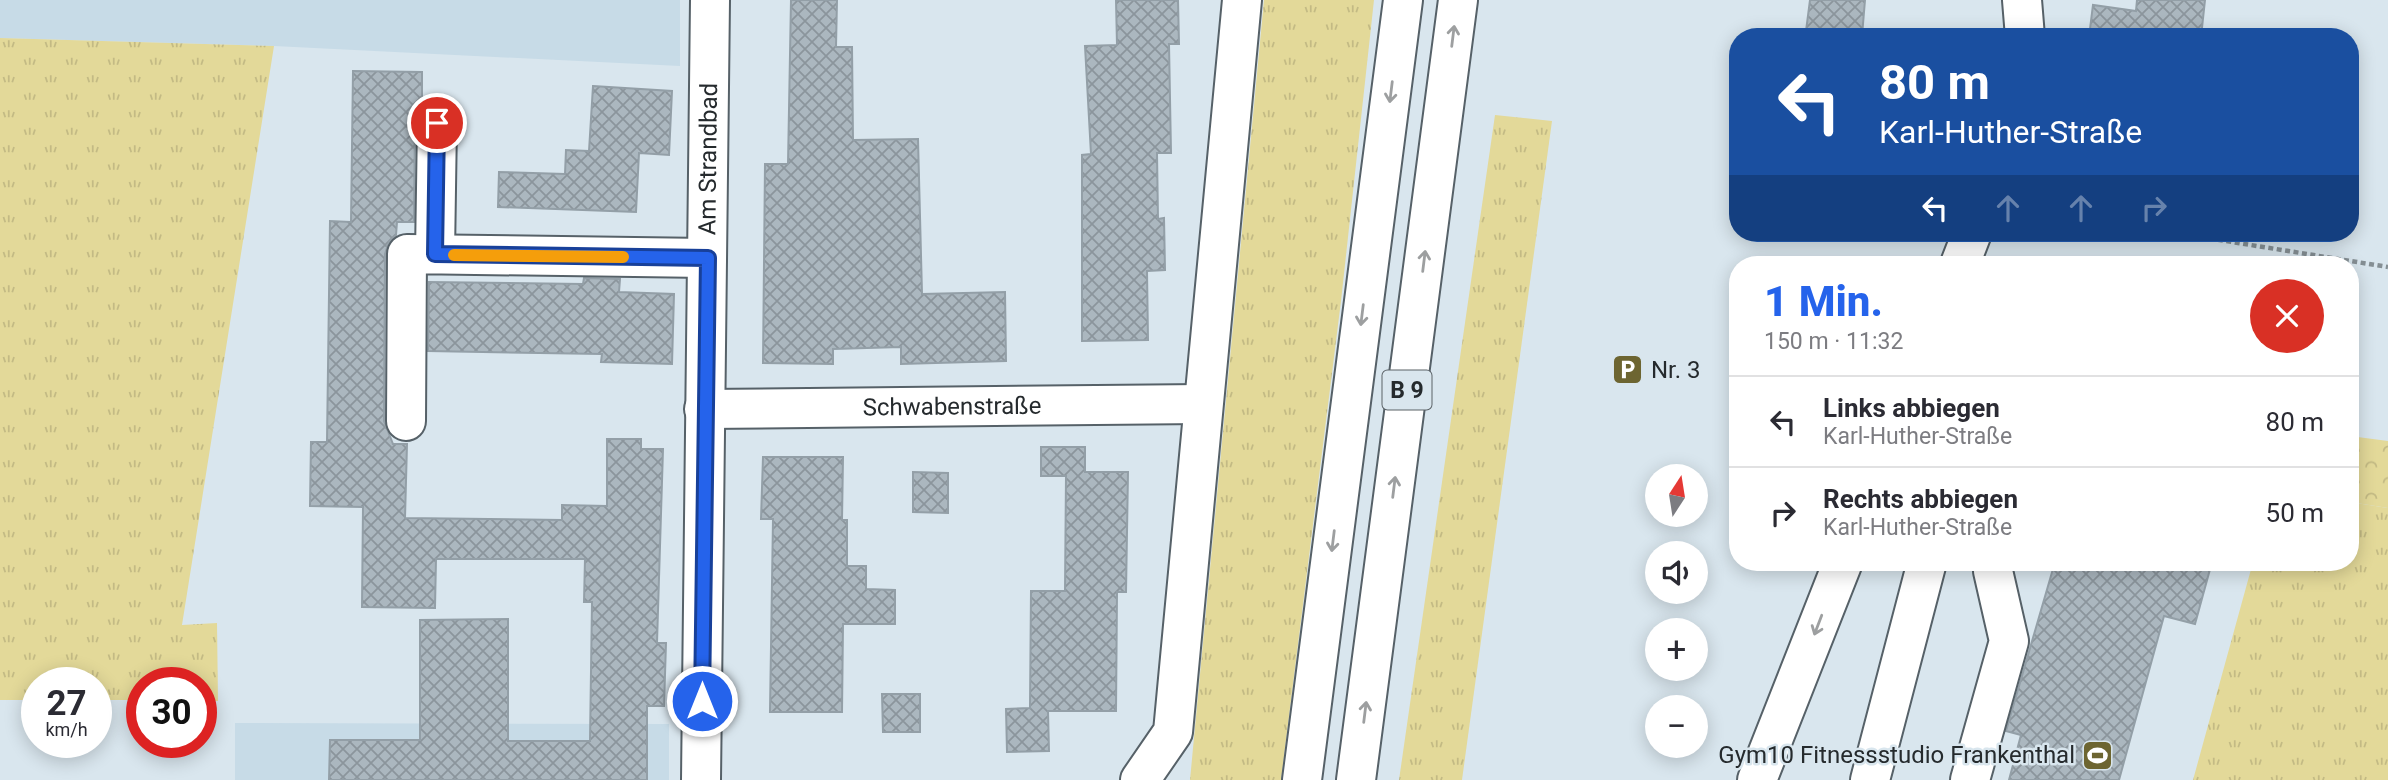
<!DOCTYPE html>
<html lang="de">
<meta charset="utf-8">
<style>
:root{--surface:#fff;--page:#f7f7f7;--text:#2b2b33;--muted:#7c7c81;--line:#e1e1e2;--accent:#2563eb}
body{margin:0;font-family:Roboto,sans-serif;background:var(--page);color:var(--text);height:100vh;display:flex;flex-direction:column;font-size:26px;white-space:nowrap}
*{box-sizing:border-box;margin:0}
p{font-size:23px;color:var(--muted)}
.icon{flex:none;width:38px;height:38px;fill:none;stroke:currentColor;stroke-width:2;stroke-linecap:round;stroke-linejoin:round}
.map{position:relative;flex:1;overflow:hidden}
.details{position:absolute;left:1729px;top:256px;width:630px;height:315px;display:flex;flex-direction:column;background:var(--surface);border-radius:28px;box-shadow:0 4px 18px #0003}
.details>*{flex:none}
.banner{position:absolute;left:1729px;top:28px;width:630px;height:214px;border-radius:28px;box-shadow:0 4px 18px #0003;background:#1a4fa0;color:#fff;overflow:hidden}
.needle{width:46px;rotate:12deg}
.tools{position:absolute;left:1645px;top:464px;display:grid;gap:14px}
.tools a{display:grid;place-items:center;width:63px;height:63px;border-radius:50%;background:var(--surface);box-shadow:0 4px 18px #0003;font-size:35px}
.speed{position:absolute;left:21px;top:667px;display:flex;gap:14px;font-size:35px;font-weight:700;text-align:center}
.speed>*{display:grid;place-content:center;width:91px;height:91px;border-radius:50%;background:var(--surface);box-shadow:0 4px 18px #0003;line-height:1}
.speed small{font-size:18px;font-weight:400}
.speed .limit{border:10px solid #d22;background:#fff;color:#111}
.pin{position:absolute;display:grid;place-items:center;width:60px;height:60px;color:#fff;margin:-30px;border:4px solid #fff;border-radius:50%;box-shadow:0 2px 7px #0007}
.me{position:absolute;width:77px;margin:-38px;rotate:0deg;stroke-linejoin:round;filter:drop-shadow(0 0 5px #0008)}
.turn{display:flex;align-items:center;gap:24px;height:147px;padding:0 35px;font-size:32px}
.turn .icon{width:91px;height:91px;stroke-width:2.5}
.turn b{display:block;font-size:49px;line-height:60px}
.lanes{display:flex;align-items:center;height:66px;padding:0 35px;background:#0003;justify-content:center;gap:35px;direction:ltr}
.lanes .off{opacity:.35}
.round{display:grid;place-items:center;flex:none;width:74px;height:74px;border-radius:37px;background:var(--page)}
.summary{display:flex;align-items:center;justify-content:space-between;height:119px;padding:0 35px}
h1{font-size:42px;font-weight:800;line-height:52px;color:var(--accent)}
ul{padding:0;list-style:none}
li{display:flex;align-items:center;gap:21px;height:91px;padding:0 35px;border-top:2px solid var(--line)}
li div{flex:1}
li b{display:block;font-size:26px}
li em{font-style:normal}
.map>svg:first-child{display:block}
.built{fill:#c7dbe7}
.grass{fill:url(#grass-tufts)}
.forest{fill:url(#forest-crowns)}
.building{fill:url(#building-cross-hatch);stroke:#939fa7;stroke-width:2}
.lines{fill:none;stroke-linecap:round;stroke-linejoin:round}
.minor-casing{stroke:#566168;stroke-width:42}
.highway-casing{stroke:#566168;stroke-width:42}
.path{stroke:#858f94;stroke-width:4.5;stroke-dasharray:5 3.5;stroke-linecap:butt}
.minor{stroke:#fff;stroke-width:38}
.highway{stroke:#fff;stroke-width:38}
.oneway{stroke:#9d9fa0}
.route-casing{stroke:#184099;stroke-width:18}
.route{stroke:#2563eb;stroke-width:12}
.slow{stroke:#f59e0b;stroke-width:12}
.labels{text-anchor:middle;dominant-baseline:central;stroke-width:5;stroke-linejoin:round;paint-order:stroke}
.shield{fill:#d9e6ee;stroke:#5b6267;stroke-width:2}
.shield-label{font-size:23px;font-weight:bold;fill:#252a2d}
.street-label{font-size:24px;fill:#252a2d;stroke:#d9e6ee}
.poi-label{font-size:24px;fill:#252a2d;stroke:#d9e6ee;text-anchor:start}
</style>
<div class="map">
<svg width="2388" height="780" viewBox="0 0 2388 780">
<defs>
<pattern id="grass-tufts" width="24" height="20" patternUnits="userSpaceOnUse" patternTransform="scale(1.75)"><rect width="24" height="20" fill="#e3d999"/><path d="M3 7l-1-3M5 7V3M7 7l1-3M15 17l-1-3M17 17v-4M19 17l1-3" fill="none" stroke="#c3ba84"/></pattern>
<pattern id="forest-crowns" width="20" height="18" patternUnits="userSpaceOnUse" patternTransform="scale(1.75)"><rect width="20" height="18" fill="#e3d999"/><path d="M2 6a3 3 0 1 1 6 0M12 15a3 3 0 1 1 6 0" fill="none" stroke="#c3ba84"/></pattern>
<pattern id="building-cross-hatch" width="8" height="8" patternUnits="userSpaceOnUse" patternTransform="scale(1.75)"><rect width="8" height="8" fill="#abb7bf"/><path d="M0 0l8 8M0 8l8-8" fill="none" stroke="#8b959c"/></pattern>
</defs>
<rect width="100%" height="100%" fill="#d9e6ee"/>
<g class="built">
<polygon points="0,0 680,0 680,66 274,46 0,38"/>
<polygon points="235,723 669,724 669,780 235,780"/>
</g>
<g class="grass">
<polygon points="1264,0 1374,0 1341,301 1281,780 1190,780"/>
<polygon points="0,38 274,46 182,625 217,623 218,701 201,701 201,682 142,682 142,700 96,700 96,682 37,682 37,700 0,700"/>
<polygon points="1495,115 1552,121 1462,780 1399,780"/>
<polygon points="2350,502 2388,508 2388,780 2193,780 2253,562 2350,562"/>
</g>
<polygon class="forest" points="2350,436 2388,441 2388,508 2350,502"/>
<g class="building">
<polygon points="791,0 837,0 836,47 852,47 853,140 918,139 922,294 1005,292 1006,361 901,364 901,347 833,349 833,364 763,363 765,164 788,164"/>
<polygon points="1116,0 1178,0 1179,44 1169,44 1171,153 1157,153 1158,219 1164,218 1165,270 1147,271 1148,340 1082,341 1082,155 1091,154 1085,46 1117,45"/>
<polygon points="1810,0 1865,0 1862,36 1806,31"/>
<polygon points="2137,0 2205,0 2201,37 2089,37 2093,5 2136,11"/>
<polygon points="353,71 422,72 422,108 415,123 414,222 397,222 396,235 389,242 385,254 384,421 393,444 407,444 405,518 562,520 562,505 607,506 607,439 641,439 641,449 663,449 657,643 666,643 664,706 647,706 647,780 329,780 330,740 420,740 420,620 508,619 508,741 590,741 592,602 584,602 585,559 436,559 435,608 362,607 363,507 310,506 311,442 327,442 330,221 351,222"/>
<polygon points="593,86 672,91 669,155 639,153 636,212 498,207 499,172 565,174 566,150 589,151"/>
<polygon points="584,278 620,279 619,292 674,294 672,364 601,362 602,354 428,351 429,282 583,284"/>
<polygon points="1041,447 1085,447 1085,472 1128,472 1126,592 1117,592 1116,711 1048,711 1049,751 1007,752 1006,709 1030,708 1031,591 1065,591 1066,476 1041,476"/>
<polygon points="763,457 843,457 842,520 847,520 847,566 866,566 866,589 895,590 895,624 843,624 842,712 770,712 773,519 761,519"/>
<polygon points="913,472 948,473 948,513 913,512"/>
<polygon points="2055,562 2212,562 2195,624 2164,616 2119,780 2009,780 2021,735 2006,731"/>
<polygon points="882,694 920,694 920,732 883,732"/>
</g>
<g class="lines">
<defs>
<g id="minor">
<polyline points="2022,0 2025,37"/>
<polyline points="435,254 437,123"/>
<polyline points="1960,264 1972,233"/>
<path id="s1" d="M704,409l499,-5"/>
<polyline points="406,421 407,254 707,258"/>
<path id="s2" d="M701,780l9,-780"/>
<polyline points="1140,780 1173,732 1242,0"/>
<polyline points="1757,780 1843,562"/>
<polyline points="1870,780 1927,562"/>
<polyline points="1970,780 2009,641 1993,571 1995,562"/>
</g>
<g id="highway">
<polyline points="1302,780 1403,0"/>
<polyline points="1356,780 1458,0"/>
</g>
</defs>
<use href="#minor" class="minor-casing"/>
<use href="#highway" class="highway-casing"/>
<polyline class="path" points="2176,233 2388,267"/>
<use href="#minor" class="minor"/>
<use href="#highway" class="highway"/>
</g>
<defs><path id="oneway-shaft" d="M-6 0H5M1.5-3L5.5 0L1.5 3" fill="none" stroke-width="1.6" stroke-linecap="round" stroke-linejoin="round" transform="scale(1.75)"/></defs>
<g class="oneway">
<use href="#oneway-shaft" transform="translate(1453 36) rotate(-83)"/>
<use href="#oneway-shaft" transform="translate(1391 92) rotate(97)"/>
<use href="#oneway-shaft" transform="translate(1424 261) rotate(-83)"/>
<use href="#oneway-shaft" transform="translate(1362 315) rotate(97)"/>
<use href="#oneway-shaft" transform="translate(1394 487) rotate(-83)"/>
<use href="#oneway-shaft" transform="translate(1333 541) rotate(97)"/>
<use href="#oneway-shaft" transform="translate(1818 625) rotate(111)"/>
<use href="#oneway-shaft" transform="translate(1365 712) rotate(-83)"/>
</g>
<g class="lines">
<defs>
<polyline id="route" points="437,123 435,254 708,258 702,701"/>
</defs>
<use href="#route" class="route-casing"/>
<use href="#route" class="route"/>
<polyline class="slow" points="454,255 623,257"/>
</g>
<defs>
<symbol id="parking-square" viewBox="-11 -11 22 22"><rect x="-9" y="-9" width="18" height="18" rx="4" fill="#6d6531" stroke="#d9e6ee"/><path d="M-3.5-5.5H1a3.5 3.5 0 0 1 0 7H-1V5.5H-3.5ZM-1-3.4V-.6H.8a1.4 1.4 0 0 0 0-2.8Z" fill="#fff"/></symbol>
<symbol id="stadium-square" viewBox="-11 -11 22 22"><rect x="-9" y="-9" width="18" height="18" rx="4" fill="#6d6531" stroke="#d9e6ee"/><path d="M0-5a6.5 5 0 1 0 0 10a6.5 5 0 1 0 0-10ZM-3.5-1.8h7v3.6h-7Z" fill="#fff"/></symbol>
</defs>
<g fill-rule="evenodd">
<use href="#parking-square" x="1610" y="352" width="35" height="35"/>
<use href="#stadium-square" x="2080" y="738" width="35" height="35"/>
</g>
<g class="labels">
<rect class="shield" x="1382.5" y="370.5" width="49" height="39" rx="5"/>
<g class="shield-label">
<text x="1407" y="390">B 9</text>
</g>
<g class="street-label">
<text stroke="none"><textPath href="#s2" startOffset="621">Am Strandbad</textPath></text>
<text stroke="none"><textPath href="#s1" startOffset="248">Schwabenstraße</textPath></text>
</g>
<g class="poi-label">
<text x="1651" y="370">Nr. 3</text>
<text x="2075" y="755" text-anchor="end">Gym10 Fitnessstudio Frankenthal</text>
</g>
</g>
</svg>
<div class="tools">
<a><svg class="needle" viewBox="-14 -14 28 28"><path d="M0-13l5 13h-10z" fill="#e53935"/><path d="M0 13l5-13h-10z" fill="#7c7c81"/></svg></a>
<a><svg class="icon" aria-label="sound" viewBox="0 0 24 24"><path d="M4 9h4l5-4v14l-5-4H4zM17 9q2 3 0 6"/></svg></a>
<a>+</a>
<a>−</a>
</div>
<div class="speed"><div>27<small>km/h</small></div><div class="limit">30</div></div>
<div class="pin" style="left:437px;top:123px;background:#d93025"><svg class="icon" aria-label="arrive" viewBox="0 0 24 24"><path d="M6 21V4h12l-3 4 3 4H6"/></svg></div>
<svg class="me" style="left:702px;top:701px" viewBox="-20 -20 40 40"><circle r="17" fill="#2563eb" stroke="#fff" stroke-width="3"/><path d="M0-11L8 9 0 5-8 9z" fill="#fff"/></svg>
<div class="banner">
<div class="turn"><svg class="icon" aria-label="left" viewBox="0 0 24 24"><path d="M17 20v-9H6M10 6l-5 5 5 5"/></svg><div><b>80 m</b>Karl-Huther-Straße</div></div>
<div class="lanes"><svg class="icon" aria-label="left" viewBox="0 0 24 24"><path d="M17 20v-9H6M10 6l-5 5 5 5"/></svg><svg class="icon off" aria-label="ahead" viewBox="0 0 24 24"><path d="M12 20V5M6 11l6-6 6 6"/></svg><svg class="icon off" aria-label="ahead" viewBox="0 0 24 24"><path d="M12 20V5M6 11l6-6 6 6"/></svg><svg class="icon off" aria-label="right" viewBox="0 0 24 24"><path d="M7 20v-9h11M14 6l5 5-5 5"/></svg></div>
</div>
<section class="details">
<div class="summary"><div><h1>1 Min.</h1><p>150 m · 11:32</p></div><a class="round" style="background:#d93025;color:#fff"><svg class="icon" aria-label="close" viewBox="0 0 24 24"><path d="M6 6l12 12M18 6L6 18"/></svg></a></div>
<ul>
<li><svg class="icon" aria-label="left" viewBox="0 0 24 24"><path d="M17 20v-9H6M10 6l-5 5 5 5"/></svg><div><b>Links abbiegen</b><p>Karl-Huther-Straße</p></div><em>80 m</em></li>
<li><svg class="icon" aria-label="right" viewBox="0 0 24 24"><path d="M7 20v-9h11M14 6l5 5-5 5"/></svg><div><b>Rechts abbiegen</b><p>Karl-Huther-Straße</p></div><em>50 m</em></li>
</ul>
</section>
</div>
